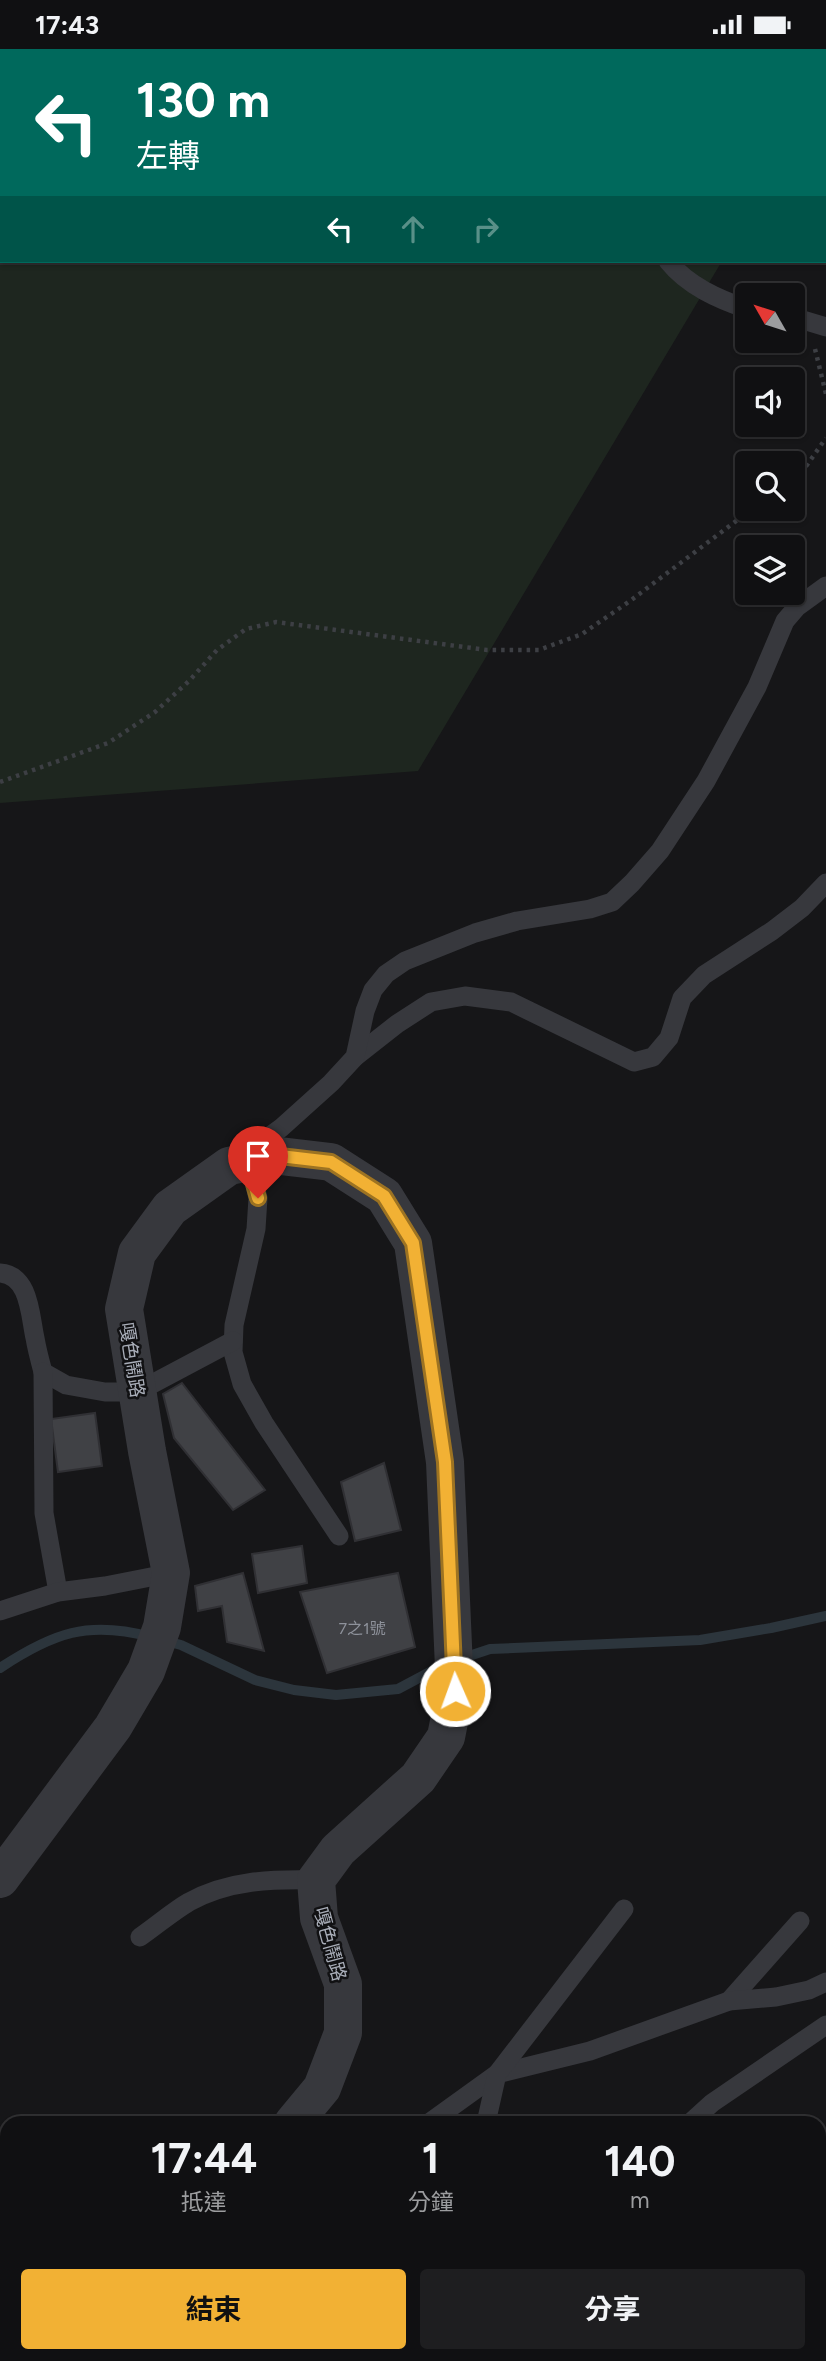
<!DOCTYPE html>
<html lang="zh-TW">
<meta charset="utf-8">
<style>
:root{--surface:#101012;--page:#1e1e20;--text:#f1f3f6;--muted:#9c9d9f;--line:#303032;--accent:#f2b134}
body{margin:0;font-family:Figtree,"Noto Sans TC",sans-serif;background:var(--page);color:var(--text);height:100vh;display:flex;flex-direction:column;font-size:26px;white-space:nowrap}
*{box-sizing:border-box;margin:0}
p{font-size:23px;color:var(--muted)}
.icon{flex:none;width:38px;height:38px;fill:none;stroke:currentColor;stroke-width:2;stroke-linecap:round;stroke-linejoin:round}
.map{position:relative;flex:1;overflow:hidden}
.details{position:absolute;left:0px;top:2067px;width:826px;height:247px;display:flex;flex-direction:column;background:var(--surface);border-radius:21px 21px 0 0;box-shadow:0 2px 5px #0004,0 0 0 2px var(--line)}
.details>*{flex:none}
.guide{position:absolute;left:0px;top:0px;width:826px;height:214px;box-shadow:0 2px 5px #0004,0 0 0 2px var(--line);background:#00695c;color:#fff;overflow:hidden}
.needle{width:46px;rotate:309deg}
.fabs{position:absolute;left:735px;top:234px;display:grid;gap:14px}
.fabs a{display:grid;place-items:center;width:70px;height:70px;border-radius:7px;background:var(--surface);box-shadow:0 2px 5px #0004,0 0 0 2px var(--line);font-size:35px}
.pin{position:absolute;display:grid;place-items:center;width:60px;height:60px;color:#fff;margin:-72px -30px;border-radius:50% 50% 50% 0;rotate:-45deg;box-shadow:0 0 7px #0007}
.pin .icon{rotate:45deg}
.me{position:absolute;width:77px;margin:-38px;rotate:358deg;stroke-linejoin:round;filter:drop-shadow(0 0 5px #0008)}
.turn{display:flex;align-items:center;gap:24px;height:147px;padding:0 21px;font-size:32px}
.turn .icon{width:91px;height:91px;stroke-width:2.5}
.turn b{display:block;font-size:49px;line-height:60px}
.lanes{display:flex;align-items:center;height:66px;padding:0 21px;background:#0003;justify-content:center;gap:35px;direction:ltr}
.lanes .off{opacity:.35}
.eta{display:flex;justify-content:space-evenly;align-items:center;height:119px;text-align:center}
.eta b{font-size:42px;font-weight:700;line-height:49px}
.cta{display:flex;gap:14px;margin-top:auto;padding:14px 21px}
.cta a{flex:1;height:80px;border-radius:7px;background:var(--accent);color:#111;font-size:28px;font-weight:700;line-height:80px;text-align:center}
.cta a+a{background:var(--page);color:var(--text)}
.status{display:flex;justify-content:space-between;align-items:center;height:49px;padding:0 35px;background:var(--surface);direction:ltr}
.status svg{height:19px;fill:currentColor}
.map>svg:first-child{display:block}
.green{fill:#1e261f}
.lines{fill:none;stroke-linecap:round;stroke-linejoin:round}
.stream{stroke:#2c353c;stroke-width:10}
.building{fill:#404145;stroke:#303034;stroke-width:2}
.path{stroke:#3d3f44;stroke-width:4.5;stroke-dasharray:3.5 5;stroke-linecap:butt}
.lane{stroke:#37383d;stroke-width:19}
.street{stroke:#37383d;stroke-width:38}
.route-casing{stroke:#9d7322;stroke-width:18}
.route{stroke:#f2b134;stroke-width:12}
.labels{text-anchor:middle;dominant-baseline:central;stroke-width:5;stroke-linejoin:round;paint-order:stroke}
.number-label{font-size:16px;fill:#8e929b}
.street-label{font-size:19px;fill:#a8adb8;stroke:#111113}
</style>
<div class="status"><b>17:43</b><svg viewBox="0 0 49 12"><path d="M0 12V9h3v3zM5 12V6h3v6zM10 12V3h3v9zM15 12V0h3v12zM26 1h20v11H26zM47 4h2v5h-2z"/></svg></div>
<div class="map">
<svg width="826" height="2312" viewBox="0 0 826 2312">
<rect width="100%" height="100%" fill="#161618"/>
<polygon class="green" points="0,0 637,2 2,2 2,212 722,212 418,722 0,754"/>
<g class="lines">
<g class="stream">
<polyline points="237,2 240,0"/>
<polyline points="0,153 2,152"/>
<polyline points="166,1592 181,1596 255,1631 294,1641 336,1646 398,1640 445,1615"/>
<polyline points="463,1609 490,1600 700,1591 771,1579 826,1567"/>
<path d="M0,1619c53,-35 88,-48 151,-31"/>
</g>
</g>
<g class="building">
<polygon points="182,1334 265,1441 233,1461 174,1389 163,1345"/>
<polygon points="95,1364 102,1417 58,1423 51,1370"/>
<polygon points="384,1414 401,1481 355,1492 341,1433"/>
<polygon points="302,1497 307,1534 258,1544 252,1505"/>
<polygon points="243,1524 264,1602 227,1593 222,1557 198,1562 195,1537"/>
<polygon points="398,1524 415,1598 327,1624 300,1543"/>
</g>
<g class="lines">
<g class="path">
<polyline points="815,300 826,345"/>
<polyline points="793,428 807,416 826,389"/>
<polyline points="0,733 108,694 155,663 189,632 217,601 246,580 276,573 487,601 539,601 582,585 630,552 752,460"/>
</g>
<g class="lane">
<polyline points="714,2 715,0"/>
<path d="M668,212c20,25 50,38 79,48"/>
<polyline points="793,268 826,278"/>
<polyline points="355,1008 397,975 431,953 465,947 511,953 634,1013 653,1008 669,989 682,949 704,926 772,882 802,859 826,834"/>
<polyline points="245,1105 281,1079 331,1034 355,1008 365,962 373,941 386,925 405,912 475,884 517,872 590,860 612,853 632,834 660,802 706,732 757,638 785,572 797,558 826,537"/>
<polyline points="249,1113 258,1149 256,1180 234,1276 233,1303 242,1335 264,1374 339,1487"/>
<path d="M0,1224c30,2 30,43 35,65 2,12 5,23 8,34l23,13 39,7h32l96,-51"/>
<polyline points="43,1323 44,1464 58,1543"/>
<polyline points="0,1562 58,1543 105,1537 171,1524"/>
<path d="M140,1888c16,-11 32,-25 49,-35 40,-22 83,-23 127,-22"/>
<polyline points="729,1952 800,1872"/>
<polyline points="429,2074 497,2025 590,2002 729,1952 776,1948 809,1941 826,1933"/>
<polyline points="486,2074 497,2025 624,1860"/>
<polyline points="690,2074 712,2054 826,1976"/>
<polyline points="328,2312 336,2306"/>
<polyline points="432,2312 437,2306"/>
</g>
<g class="street">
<polyline points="0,1830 113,1678 146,1622 162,1578 171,1524 147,1402 124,1260 137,1204 170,1159 229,1117 280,1107 331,1113 384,1147 413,1194 445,1413 455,1642 446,1688 418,1729 338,1801 316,1831 319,1869 343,1935 343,1984 322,2039 293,2074"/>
<polyline points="0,2302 7,2299"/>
</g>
</g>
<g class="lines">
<defs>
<polyline id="route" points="258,1149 248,1113 280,1107 331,1113 384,1147 413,1194 445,1413 455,1642"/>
</defs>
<use href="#route" class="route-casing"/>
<use href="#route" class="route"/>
</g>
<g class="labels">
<g class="number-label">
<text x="362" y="1579">7之1號</text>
</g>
<g class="street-label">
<text transform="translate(132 1311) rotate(81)">嘎色鬧路</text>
<text transform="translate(330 1895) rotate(75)">嘎色鬧路</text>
</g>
</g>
</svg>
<div class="fabs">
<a><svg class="needle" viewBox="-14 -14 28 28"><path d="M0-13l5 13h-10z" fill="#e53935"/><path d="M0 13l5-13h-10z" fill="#9c9d9f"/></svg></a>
<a><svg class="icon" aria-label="sound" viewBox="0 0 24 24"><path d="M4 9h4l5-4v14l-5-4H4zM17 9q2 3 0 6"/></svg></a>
<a><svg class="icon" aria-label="search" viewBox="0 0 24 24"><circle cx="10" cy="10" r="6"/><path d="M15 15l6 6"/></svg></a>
<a><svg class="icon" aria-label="layers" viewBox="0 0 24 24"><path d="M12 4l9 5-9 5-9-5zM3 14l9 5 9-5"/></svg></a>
</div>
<div class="pin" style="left:258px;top:1149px;background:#d93025"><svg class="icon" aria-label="arrive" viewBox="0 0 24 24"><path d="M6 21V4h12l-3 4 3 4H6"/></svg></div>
<svg class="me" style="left:455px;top:1642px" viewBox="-20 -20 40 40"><circle r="17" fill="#f2b134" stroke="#fff" stroke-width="3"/><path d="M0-11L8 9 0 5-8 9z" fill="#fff"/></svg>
<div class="guide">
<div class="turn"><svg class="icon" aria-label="left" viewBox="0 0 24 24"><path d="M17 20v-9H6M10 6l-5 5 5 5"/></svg><div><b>130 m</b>左轉</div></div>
<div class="lanes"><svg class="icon" aria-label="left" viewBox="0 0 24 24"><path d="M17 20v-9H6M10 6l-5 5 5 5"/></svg><svg class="icon off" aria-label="ahead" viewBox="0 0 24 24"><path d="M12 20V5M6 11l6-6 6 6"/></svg><svg class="icon off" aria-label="right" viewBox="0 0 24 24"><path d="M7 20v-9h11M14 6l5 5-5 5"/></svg></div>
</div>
<section class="details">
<div class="eta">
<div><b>17:44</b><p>抵達</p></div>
<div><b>1</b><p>分鐘</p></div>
<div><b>140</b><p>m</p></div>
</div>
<div class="cta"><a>結束</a><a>分享</a></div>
</section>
</div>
